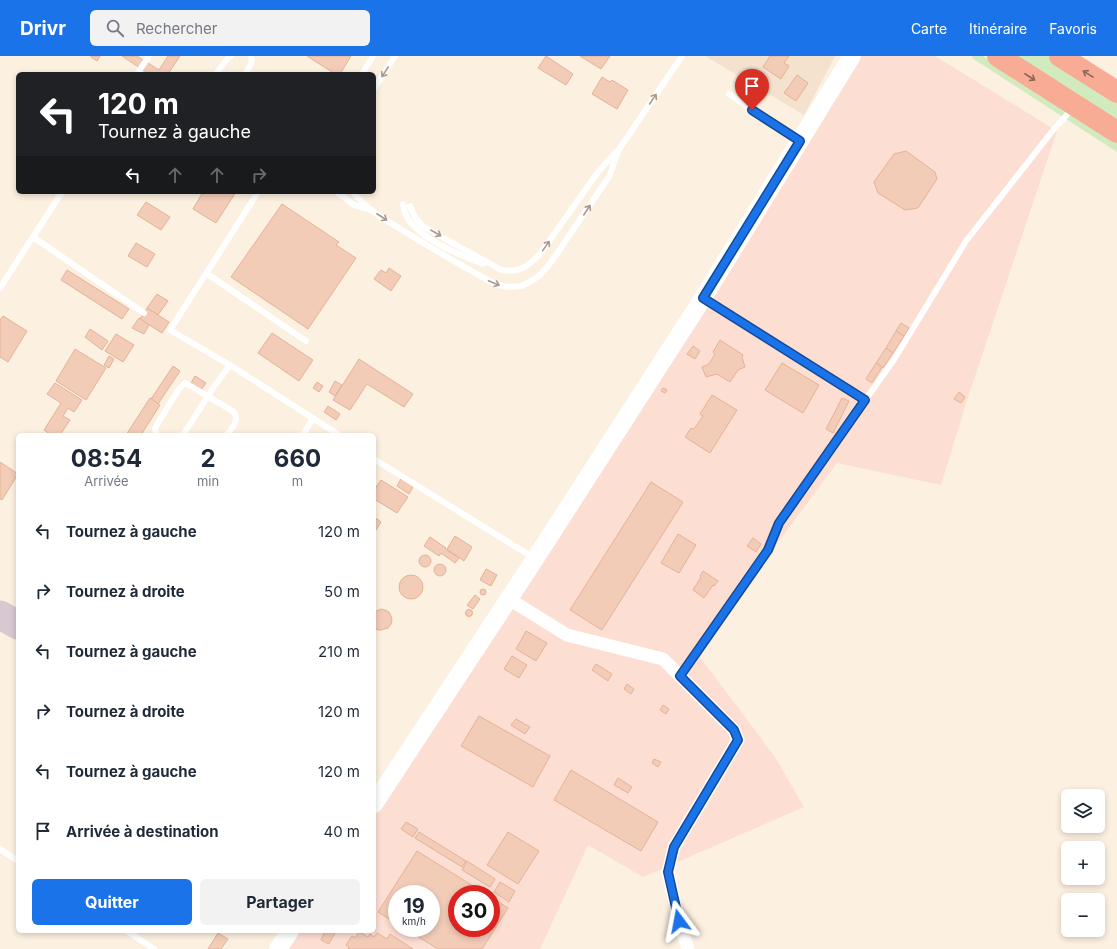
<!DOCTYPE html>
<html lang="fr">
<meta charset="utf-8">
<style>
:root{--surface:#fff;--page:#f2f2f3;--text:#1f2937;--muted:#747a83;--accent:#1a73e8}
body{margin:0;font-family:Inter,sans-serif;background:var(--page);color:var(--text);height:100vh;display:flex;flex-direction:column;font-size:15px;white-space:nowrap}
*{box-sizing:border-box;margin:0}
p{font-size:13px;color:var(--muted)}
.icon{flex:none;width:22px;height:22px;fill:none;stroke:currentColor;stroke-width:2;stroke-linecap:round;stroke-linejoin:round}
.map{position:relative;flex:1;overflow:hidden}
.details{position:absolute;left:16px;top:377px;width:360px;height:500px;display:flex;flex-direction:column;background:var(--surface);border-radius:6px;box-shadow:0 2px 6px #0003}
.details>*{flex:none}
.guide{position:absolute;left:16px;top:16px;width:360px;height:122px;border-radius:6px;box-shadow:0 2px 6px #0003;background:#202124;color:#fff;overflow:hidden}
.controls{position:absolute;left:1061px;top:733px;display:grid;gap:8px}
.controls a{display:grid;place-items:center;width:44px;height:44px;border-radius:6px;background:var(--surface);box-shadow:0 2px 6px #0003;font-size:20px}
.speed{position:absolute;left:388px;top:829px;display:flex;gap:8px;font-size:20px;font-weight:700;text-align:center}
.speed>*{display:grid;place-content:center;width:52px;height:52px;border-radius:50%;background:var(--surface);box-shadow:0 2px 6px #0003;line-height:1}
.speed small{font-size:10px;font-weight:400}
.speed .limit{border:6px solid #d22;background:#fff;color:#111}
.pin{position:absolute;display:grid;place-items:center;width:34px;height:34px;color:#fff;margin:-41px -17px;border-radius:50% 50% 50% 0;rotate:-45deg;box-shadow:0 0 4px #0007}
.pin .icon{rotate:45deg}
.me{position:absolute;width:44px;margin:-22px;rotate:347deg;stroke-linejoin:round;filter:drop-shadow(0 0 3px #0008)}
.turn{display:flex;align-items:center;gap:14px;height:84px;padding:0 16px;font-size:18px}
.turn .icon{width:52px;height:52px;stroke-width:2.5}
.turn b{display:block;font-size:28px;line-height:34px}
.lanes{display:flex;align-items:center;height:38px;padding:0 16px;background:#0003;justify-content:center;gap:20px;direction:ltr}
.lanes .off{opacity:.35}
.eta{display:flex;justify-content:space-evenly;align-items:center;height:68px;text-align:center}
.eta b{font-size:24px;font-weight:700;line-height:28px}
.button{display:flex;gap:8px;margin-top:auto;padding:8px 16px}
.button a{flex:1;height:46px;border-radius:6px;background:var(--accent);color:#fff;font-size:16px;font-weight:700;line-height:46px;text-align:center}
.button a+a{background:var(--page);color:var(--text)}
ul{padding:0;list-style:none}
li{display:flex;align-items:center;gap:12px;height:60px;padding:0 16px}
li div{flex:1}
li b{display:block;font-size:15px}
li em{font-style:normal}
header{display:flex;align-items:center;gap:24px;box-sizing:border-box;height:56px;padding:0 20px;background:var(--accent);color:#fff}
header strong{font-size:19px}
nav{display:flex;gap:22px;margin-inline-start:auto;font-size:14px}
.search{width:280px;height:36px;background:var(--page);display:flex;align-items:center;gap:10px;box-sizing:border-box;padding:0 14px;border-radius:6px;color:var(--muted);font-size:15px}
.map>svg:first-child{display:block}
.residential{fill:#f4e2ce}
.commercial{fill:#fdded3;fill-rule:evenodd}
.green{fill:#d1eabe}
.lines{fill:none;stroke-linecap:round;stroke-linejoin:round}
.taxiway{stroke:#d7c8d2;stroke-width:29}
.building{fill:#f2ccb7;stroke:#e5b297}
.lane{stroke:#fff;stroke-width:6}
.street{stroke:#fff;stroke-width:13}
.secondary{stroke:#fff;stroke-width:18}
.highway{stroke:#f8ab95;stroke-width:22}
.oneway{stroke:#ab9991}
.oneway2{stroke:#8e6657}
.route-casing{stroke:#114b97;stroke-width:10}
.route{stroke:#1a73e8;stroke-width:7}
</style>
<header>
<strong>Drivr</strong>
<div class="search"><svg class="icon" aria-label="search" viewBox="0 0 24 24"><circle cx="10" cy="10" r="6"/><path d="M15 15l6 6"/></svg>Rechercher</div>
<nav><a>Carte</a><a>Itinéraire</a><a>Favoris</a></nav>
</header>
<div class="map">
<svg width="1117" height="893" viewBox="0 0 1117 893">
<rect width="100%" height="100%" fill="#fcf0e0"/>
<polygon class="residential" points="705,0 835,0 804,59"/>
<path class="commercial" d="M851,0h84l122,75 -89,266 -27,88 -104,-22 -87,117 -50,77 75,100 29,50 -161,70 -55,-32 -48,104h-263l12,-18h85v-129zM397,838h34v34h-34zM457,838h34v34h-34z"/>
<g class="green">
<polygon points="973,0 983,0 1117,87 1117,96 972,2"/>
<polygon points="1010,0 1048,0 1117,44 1117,69"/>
</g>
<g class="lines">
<polyline class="taxiway" points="0,559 18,569"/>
</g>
<g class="building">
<polygon points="91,0 100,0 97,5 91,1"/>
<polygon points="122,0 137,0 159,14 168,0 180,0 168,18 149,18"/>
<polygon points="307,0 351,0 340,18 335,18"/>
<polygon points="546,0 573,18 566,29 538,12"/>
<polygon points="580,0 610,0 601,13"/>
<polygon points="770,0 789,0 784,7 789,10 781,23 763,11"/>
<polygon points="797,19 808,27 796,45 784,37"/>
<polygon points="602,21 610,26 612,24 628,34 617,53 592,38"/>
<polygon points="906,95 935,116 937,123 918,152 905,154 878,137 874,126 894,98"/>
<polygon points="203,136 236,136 216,167 193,153"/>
<polygon points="146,146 170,161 161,174 137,159"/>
<polygon points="282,148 339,186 336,189 356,202 308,273 231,221"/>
<polygon points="136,187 155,198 147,211 128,200"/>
<polygon points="389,212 401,220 391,235 374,223 381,214 386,217"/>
<polygon points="67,214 129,253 122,263 61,224"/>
<polygon points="157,238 168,245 158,259 147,252"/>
<polygon points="147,252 169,266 162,277 140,263"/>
<polygon points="3,260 27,275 8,306 0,301 0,264"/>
<polygon points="139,262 149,269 144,278 132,272"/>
<polygon points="901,267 909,272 904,280 896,275"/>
<polygon points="90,273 108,285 102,294 85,281"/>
<polygon points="896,275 904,280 893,297 886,292"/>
<polygon points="272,277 313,304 299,325 258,297"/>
<polygon points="116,278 134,289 123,306 105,295"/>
<polygon points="720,284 743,299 742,301 745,311 738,314 730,326 717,318 706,321 702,311 709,308 715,298 713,296"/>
<polygon points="693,290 700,295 695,303 687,298"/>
<polygon points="886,292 893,297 883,312 876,307"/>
<polygon points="75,293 106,312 86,344 56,325"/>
<polygon points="109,300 114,303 109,312 104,309"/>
<polygon points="359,303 413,338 404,351 367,328 350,354 333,344"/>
<polygon points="782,307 819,329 803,357 765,334"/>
<polygon points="876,307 882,311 872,327 866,323"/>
<polygon points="173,310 180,315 158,348 151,343"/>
<polygon points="195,320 206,327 201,334 191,327"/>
<polygon points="335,325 342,329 335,340 329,336"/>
<polygon points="317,326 323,330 319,336 313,332"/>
<polygon points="55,327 82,344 74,356 68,352 63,360 70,364 60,379 51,379 44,374 61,347 47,338"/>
<polygon points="663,332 667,334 665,337 661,335"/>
<polygon points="959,336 965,341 961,347 954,343"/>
<polygon points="712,339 737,354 710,397 685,381 691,372 694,373 703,360 700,358"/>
<polygon points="150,342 160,349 141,379 126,379"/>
<polygon points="842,342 849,345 833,377 826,373"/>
<polygon points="328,350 340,358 336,364 324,356"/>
<polygon points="0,406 18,418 2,444 0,443"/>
<polygon points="402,421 414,429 409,438 397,430"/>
<polygon points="381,424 408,441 397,457 374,443 374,434"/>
<polygon points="651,426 683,446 602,574 570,554"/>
<polygon points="374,461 381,466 374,477"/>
<polygon points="678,478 696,489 679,517 661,507"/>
<polygon points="455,480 472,491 464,505 447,493"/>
<polygon points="430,481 446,492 445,493 459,502 455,507 441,497 439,500 424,490"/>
<polygon points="753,482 761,488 756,496 747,490"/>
<circle cx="425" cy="505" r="6"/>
<circle cx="440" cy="514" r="6"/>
<polygon points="486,513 497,519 491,530 480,524"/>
<polygon points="703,515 718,525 714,530 713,529 704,542 693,534 701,521 700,520"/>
<circle cx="411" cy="531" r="12"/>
<circle cx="483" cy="536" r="3"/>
<polygon points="475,539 480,543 473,553 467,549"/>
<polygon points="381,553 385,554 389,556 391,560 392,564 391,568 388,572 381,574 378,574 374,572 374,556"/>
<circle cx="469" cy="557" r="3.5"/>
<polygon points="526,575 547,587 536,605 516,593"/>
<polygon points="512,600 527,609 519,622 504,613"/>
<polygon points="596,608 612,618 608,625 592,614"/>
<polygon points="627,628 634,633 631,638 624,633"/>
<polygon points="663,649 669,653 666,658 660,654"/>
<polygon points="479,660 550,700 533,731 461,690"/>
<polygon points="516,663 530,671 525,678 511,669"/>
<polygon points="654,703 661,706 658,711 652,707"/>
<polygon points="571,714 658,766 641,795 554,744"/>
<polygon points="618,722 632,731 628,737 614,729"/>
<polygon points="406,766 418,773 413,781 401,773"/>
<polygon points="419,776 466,805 462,811 415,782"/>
<polygon points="508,776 539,795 518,828 487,809"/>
<polygon points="417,795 486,838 457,838 457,872 491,872 491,841 508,852 482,893 438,893 404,872 431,872 431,838 397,838 397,868 378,856"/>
<polygon points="467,805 495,823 490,831 462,814"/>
<polygon points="500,826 515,835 509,846 494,836"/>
<polygon points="325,875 336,875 329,888 321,884"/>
<polygon points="359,876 368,881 370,878 374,881 377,877 387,883 390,878 413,893 348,893 349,891 346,889 352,880 355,882"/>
<polygon points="218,877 228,883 221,893 208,893"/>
</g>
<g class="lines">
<g class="lane">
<polyline points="137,18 149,0"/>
<polyline points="216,18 227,3 231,0"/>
<path d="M245,18c4,-6 8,-11 6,-18"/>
<polyline points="362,18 373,0"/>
<polyline points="374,33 395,0"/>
<polyline points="729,38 798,84"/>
<polyline points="258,136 170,274 230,309 339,379"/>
<polyline points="337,136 354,149 368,153"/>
<path d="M353,136c12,16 29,26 46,36 31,20 64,38 96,56l12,3 14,-1 9,-4 10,-7 12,-14 58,-86 8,-24 64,-95"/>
<path d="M403,148c1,5 2,11 5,15 14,21 52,36 75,45"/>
<path d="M410,150c4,9 6,15 14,21l77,43c19,3 26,-3 39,-16l58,-82 18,-20"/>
<polyline points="33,181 144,257"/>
<polyline points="206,217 306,285"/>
<polyline points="0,232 62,136"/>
<polyline points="704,243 865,344"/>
<path d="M156,379l-1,-7 24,-39 6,-6 4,2 45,27c6,8 -2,16 -7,23"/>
<polyline points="183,379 213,332 230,309"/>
<polyline points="303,379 313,362"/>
<polyline points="374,403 534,502"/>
<polyline points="680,620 768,494 779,467 895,302 966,185 1054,73 1073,52"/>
<polyline points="0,793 18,805"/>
<polyline points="127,875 154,893"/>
</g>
<polyline class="street" points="509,543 567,579 663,603 734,674 738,684 674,791 668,816 679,865 688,893"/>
<g class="secondary">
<polyline points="374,748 535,503 703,242 852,0"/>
<polyline points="278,893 290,875"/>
</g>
<g class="highway">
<polyline points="998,0 1117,76"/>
<polyline points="1060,0 1117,36"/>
</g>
</g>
<defs><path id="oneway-shaft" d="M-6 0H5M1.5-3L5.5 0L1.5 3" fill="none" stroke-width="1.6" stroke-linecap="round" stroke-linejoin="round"/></defs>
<g class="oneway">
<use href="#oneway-shaft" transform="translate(385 16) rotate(123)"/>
<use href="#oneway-shaft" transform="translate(653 43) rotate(-56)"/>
<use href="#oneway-shaft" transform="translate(587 154) rotate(-57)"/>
<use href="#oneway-shaft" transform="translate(382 161) rotate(33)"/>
<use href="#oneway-shaft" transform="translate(436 177) rotate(30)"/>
<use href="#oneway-shaft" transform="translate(546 190) rotate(-55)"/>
<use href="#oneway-shaft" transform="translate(494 227) rotate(23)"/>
</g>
<g class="oneway2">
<use href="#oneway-shaft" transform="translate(1088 18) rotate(-148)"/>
<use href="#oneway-shaft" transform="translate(1030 21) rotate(33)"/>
</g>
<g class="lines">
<defs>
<polyline id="route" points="679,865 668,816 674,791 738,684 734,674 680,620 768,494 779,467 865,344 703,242 800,85 752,54"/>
</defs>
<use href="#route" class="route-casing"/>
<use href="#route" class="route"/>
</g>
</svg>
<div class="controls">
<a><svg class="icon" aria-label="layers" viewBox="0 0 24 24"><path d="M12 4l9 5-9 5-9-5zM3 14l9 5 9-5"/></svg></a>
<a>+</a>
<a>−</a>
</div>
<div class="speed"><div>19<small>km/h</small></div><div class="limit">30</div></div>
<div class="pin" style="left:752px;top:54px;background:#d93025"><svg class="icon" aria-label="arrive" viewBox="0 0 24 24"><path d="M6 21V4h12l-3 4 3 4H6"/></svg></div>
<svg class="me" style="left:679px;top:865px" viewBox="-20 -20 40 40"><path d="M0-17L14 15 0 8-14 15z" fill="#1a73e8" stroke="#fff" stroke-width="4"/></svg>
<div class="guide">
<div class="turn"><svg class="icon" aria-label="left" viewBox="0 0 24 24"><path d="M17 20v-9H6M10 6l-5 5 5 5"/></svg><div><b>120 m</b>Tournez à gauche</div></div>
<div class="lanes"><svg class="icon" aria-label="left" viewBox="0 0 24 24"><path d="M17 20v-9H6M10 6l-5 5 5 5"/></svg><svg class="icon off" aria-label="ahead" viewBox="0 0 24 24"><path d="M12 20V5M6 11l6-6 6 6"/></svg><svg class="icon off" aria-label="ahead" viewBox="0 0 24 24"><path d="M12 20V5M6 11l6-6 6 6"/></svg><svg class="icon off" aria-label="right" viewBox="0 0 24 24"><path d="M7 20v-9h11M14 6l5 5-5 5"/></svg></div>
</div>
<section class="details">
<div class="eta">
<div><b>08:54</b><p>Arrivée</p></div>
<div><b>2</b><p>min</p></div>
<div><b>660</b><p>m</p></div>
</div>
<ul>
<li><svg class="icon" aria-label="left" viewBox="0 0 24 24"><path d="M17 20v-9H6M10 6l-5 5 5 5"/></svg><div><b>Tournez à gauche</b></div><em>120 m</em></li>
<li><svg class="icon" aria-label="right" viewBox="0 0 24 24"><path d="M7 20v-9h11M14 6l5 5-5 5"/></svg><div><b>Tournez à droite</b></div><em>50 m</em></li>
<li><svg class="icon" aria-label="left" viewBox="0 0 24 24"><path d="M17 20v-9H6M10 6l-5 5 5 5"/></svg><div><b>Tournez à gauche</b></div><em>210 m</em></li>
<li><svg class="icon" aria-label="right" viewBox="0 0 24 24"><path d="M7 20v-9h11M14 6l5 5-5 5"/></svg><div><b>Tournez à droite</b></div><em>120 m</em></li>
<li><svg class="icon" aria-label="left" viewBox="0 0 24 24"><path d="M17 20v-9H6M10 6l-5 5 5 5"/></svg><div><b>Tournez à gauche</b></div><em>120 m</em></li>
<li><svg class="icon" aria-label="arrive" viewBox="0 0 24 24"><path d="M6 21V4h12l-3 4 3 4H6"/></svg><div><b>Arrivée à destination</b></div><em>40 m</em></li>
</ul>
<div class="button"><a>Quitter</a><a>Partager</a></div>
</section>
</div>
